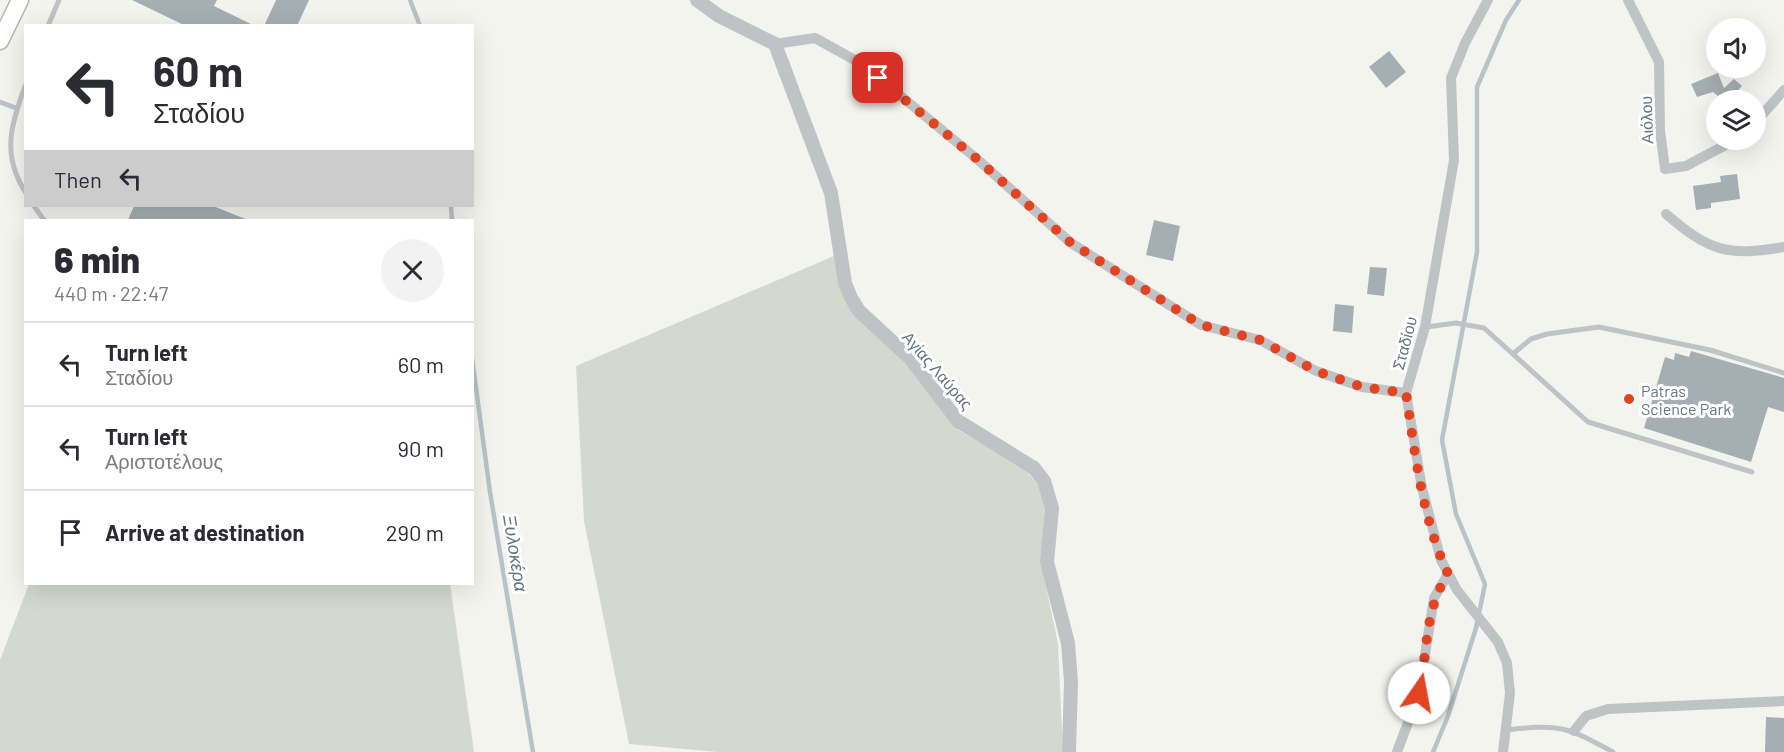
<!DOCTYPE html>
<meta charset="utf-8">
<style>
:root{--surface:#fff;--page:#f2f2f3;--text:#2b2b33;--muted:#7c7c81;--line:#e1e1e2}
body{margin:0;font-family:Barlow,sans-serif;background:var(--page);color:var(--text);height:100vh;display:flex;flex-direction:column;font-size:22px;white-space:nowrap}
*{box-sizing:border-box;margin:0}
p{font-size:20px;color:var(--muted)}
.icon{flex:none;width:33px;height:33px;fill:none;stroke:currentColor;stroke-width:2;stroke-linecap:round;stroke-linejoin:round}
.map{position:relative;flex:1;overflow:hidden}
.panel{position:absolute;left:24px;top:219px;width:450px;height:366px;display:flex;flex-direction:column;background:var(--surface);border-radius:0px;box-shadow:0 6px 24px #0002}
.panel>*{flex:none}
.hud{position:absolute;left:24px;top:24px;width:450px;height:183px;border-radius:0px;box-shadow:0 6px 24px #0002;background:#fff;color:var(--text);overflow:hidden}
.buttons{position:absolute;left:1706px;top:18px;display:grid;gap:12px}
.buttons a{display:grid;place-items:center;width:60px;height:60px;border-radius:50%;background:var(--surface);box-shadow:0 6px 24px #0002;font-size:30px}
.pin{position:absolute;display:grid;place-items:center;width:51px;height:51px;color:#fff;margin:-26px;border-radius:12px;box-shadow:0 3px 9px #0006}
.me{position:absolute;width:66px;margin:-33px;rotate:12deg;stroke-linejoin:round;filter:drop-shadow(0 0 4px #0008)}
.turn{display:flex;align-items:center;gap:21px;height:126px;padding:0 30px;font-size:27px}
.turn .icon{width:78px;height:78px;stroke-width:2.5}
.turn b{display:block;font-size:42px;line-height:51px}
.then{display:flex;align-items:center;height:57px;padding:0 30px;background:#0003;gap:12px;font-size:22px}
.round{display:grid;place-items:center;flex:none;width:63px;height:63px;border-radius:32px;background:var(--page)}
.headline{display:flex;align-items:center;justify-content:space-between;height:102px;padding:0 30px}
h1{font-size:36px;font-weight:800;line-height:45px}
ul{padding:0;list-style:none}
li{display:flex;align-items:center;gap:18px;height:84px;padding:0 30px;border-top:2px solid var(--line)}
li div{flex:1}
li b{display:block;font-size:22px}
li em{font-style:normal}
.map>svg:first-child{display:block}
.green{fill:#d3d9cf}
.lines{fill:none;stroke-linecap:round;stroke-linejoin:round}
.stream{stroke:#b7c3c8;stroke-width:4.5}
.building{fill:#a5aeb2}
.secondary-casing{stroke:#b1b7bb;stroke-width:19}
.service{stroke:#bfc3c6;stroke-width:5}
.minor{stroke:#bfc3c6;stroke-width:10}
.tertiary{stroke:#bfc3c6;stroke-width:14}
.secondary{stroke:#fff;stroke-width:16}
.route{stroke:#e24321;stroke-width:10;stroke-dasharray:0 18}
.poi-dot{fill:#e24321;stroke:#fff;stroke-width:2}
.labels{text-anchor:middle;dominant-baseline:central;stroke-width:6;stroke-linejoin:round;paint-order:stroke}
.street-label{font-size:16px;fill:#637581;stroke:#fff}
.poi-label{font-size:16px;fill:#637581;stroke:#fff;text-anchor:start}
.water-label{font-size:18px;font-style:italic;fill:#5e777f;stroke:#fff}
</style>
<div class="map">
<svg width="1784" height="752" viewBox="0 0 1784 752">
<rect width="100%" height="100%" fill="#f4f4ef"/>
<g class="green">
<polygon points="834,256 845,303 906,363 958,430 1025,469 1038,485 1045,505 1041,562 1058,644 1063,752 717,752 629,744 584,521 576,366"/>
<polygon points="29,584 450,584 474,752 0,752 0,660"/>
</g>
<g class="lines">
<g class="stream">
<polyline points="410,0 420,26"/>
<polyline points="451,206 452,220"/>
<polyline points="472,358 490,492 533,752"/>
<polyline points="1433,752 1448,716 1476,628 1485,584 1456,514 1442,440 1477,252 1477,87 1506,20 1519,0"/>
</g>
</g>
<g class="building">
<polygon points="132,0 217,0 214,6 255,26 186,26"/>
<polygon points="276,0 309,0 297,26 264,26"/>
<polygon points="1389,51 1406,72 1386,88 1369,67"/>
<polygon points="1718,73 1724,88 1734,79 1742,86 1729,100 1723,100 1713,92 1697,97 1691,84"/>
<polygon points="1737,174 1740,199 1711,203 1711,208 1696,210 1693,186 1721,182 1720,176"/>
<polygon points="134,206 213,206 248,220 128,220"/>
<polygon points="1154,220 1180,226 1173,261 1146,255"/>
<polygon points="1370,267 1387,268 1384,296 1367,294"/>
<polygon points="1335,304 1354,306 1352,333 1333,331"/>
<polygon points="1691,351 1784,378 1784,412 1768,407 1751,462 1644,428 1665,357 1674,360 1675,353 1689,357"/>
<polygon points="1766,717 1784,718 1784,752 1765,752"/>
</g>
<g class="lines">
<defs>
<polyline id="secondary" points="0,41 20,0"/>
</defs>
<use href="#secondary" class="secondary-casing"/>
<g class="service">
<polyline points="48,26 59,0"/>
<path d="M26,84c-15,39 -25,71 0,109"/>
<polyline points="0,102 16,108"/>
<polyline points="34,206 44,220"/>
<polyline points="1426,327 1456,323 1484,328 1588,422 1752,472"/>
<polyline points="1514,353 1531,339 1547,334 1599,327 1710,350 1784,373"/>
<path d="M1506,730c55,-6 59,-4 107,22"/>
</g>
<g class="minor">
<polyline points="1488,0 1465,43 1451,78 1454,160 1425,327 1406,393 1422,488 1441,560 1457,590 1498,642 1507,663 1510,693 1503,752"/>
<polyline points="1628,0 1659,62 1660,131 1665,169 1686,166 1735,140"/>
<polyline points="775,44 815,38 862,64 977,159 1071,243 1201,325 1260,340 1316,371 1362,387 1406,393"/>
<polyline points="1755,123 1784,90"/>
<path d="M1666,214c43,37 61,43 118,33"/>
<polyline points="1574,731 1586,716 1608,709 1784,701"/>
<polyline points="1397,752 1419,693 1434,598 1448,574"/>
</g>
<polyline class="tertiary" points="697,0 719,16 775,44 831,193 845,283 851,298 859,311 910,358 958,421 1034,468 1044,481 1052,508 1047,562 1068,643 1071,682 1069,752"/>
<use href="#secondary" class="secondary"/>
</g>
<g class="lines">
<path class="route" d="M878,78l99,81 94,84 130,82 59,15 56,31 46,16 44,6c9,60 16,125 42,181 -24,36 -20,78 -29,119"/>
</g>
<circle class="poi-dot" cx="1629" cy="399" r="6"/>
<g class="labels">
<g class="street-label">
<text transform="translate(1646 120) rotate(-92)">Αιόλου</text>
<text transform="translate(1404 343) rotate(-75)">Σταδίου</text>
<text transform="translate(938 370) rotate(49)">Αγίας Λαύρας</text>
</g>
<g class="poi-label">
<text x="1641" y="390">Patras<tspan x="1641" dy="18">Science Park</tspan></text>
</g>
<g class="water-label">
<text transform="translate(516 553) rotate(81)">Ξυλοκέρα</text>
</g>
</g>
</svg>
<div class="buttons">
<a><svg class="icon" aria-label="sound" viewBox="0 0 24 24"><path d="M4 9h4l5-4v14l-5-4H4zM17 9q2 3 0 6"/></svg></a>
<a><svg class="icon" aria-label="layers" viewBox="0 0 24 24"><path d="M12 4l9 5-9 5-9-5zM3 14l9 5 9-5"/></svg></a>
</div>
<div class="pin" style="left:878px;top:78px;background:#d93025"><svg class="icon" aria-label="arrive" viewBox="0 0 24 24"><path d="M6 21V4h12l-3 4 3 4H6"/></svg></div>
<svg class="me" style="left:1419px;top:693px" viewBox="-20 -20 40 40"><circle r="19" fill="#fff"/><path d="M0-13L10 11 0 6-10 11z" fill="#e24321"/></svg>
<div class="hud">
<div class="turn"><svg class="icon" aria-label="left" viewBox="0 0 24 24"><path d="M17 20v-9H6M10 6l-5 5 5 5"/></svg><div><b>60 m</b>Σταδίου</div></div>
<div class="then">Then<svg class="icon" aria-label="left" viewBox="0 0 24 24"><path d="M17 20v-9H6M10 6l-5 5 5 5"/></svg></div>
</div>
<section class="panel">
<div class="headline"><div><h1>6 min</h1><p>440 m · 22:47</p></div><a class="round"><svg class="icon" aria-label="close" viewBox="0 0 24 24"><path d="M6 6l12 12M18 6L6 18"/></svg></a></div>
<ul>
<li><svg class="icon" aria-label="left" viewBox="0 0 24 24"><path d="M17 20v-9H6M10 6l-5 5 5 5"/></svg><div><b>Turn left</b><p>Σταδίου</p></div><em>60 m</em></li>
<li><svg class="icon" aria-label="left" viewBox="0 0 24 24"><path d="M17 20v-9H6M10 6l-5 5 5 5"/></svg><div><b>Turn left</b><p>Αριστοτέλους</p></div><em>90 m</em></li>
<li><svg class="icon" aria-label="arrive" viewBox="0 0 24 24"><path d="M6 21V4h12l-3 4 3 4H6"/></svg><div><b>Arrive at destination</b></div><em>290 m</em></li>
</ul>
</section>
</div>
